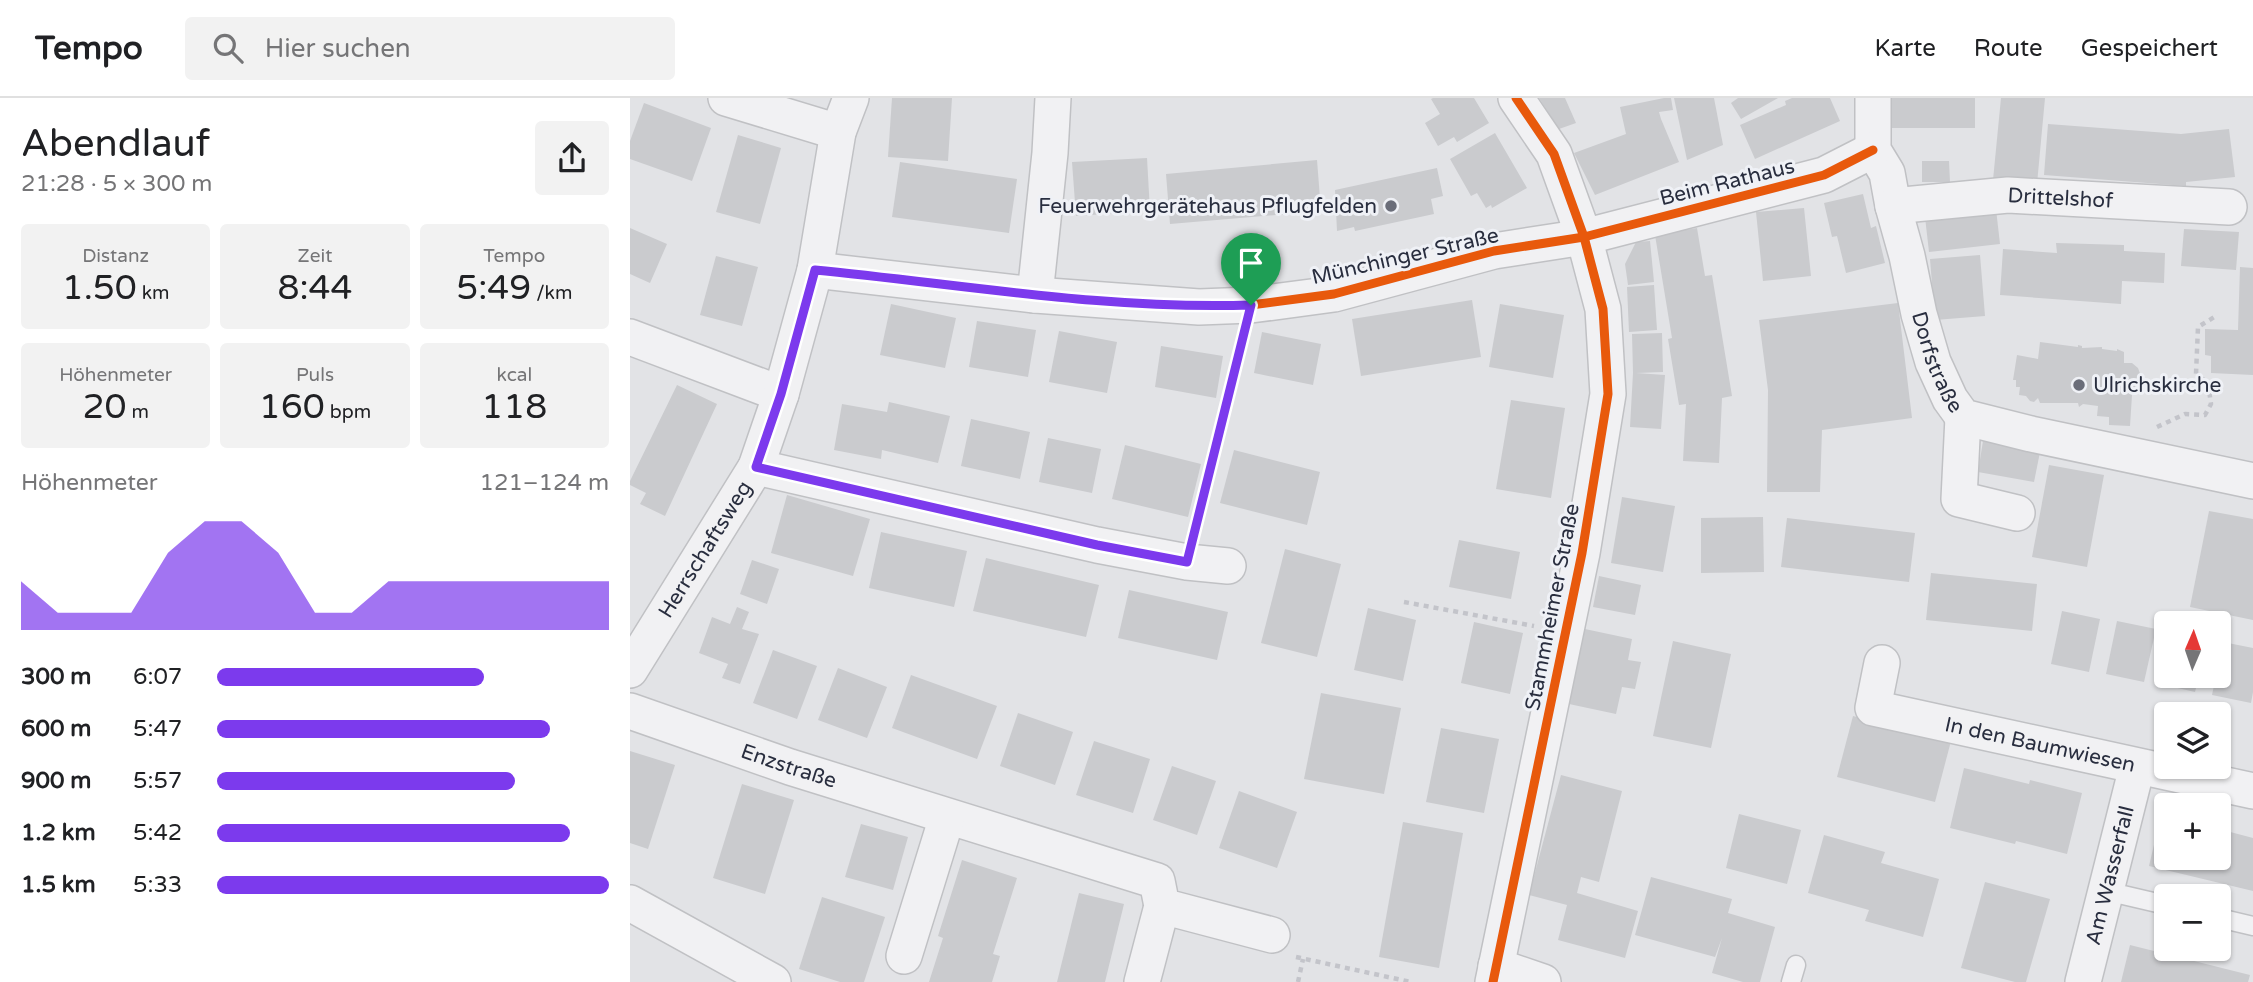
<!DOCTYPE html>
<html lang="de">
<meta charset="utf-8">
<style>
body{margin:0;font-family:"Varela Round",sans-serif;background:#f2f2f2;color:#202124;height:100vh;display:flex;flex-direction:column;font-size:26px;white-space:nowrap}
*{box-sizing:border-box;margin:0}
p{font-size:23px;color:#757577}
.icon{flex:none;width:38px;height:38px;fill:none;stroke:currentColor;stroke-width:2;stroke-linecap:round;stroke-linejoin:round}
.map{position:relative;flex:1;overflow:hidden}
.side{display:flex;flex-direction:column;background:#fff;width:630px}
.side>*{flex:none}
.needle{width:46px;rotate:2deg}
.controls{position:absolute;left:1524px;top:513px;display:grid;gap:14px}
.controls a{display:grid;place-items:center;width:77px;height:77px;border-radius:7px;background:#fff;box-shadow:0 2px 5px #0004;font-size:35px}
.pin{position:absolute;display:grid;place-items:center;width:60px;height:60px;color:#fff;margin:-72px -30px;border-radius:50% 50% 50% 0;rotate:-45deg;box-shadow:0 0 7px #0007}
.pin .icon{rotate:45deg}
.round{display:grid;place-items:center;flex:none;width:74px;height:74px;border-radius:7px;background:#f2f2f2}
.head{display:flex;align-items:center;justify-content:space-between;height:119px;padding:0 21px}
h1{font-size:38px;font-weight:600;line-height:52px}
.metrics{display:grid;grid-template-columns:repeat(3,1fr);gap:10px;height:119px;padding:7px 21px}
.metrics div{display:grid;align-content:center;border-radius:7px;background:#f2f2f2;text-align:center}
.metrics b{font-size:35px;font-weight:600}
.metrics small{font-size:19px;font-weight:400}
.metrics p{font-size:19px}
.chart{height:196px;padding:14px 21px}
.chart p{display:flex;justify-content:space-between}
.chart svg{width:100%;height:126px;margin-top:7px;fill:#7c3aed;opacity:.7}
ul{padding:0 21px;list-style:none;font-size:23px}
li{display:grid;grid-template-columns:112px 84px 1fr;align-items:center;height:52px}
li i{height:18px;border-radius:9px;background:#7c3aed}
header{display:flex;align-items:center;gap:42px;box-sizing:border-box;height:98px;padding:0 35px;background:#fff;border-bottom:2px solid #e0e0e0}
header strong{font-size:33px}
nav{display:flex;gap:38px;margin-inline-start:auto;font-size:24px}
.search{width:490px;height:63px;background:#f2f2f2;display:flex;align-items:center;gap:18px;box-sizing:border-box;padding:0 24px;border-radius:7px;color:#757577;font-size:26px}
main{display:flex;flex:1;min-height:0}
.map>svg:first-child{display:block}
.building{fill:#cacbce}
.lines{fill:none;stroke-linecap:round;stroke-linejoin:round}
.lane-casing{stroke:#c0c1c4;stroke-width:21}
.street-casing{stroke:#c0c1c4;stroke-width:38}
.path{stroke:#c3c4ca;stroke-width:4.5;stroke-dasharray:5 5;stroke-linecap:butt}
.lane{stroke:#f1f1f3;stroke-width:18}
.street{stroke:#f1f1f3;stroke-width:35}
.cycleway-casing{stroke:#eff1f6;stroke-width:13}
.cycleway{stroke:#e8590c;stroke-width:9}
.route-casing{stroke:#fff;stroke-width:14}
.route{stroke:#7c3aed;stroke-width:9}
.poi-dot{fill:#6a6d79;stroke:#eff1f6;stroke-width:2.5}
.labels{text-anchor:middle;stroke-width:6;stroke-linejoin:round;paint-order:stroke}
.street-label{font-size:21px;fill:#292e3f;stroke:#eff1f6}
.poi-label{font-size:21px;fill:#292e3f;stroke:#eff1f6;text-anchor:end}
</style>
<header>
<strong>Tempo</strong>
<div class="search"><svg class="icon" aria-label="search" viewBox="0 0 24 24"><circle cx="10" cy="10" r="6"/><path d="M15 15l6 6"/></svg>Hier suchen</div>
<nav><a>Karte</a><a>Route</a><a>Gespeichert</a></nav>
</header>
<main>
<section class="side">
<div class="head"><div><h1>Abendlauf</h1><p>21:28 · 5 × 300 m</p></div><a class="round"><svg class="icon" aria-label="share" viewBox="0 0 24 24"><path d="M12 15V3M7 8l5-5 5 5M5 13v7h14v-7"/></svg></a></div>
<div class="metrics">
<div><p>Distanz</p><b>1.50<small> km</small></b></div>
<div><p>Zeit</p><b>8:44</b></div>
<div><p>Tempo</p><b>5:49<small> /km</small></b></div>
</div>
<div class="metrics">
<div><p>Höhenmeter</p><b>20<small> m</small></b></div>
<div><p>Puls</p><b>160<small> bpm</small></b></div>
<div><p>kcal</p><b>118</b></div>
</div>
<div class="chart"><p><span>Höhenmeter</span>121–124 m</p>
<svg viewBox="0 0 160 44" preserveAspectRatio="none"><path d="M0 44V27L10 38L20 38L30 38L40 17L50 6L60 6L70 17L80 38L90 38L100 27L110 27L120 27L130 27L140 27L150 27L160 27V44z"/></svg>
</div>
<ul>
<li><b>300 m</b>6:07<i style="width:68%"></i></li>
<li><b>600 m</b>5:47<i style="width:85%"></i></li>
<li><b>900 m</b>5:57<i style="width:76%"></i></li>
<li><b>1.2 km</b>5:42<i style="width:90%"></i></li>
<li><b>1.5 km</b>5:33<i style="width:100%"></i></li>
</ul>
</section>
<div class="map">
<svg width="1623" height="884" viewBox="0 0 1623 884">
<rect width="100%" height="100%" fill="#e2e3e6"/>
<g class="building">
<polygon points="262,0 322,0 318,63 258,59"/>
<polygon points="803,0 844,0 859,25 827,44 824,39 808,48 795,25 810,16 801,1"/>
<polygon points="909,0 935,0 946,25 929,31"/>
<polygon points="1034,0 1041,0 1043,12 1029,14 1031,21 1049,64 965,97 944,55 996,36 990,9"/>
<polygon points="1044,0 1084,0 1093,47 1057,62"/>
<polygon points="1108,0 1148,0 1111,21 1101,5"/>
<polygon points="1162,0 1200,0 1210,23 1125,61 1110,27 1156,7 1155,3"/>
<rect x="1256" y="0" width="89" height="30"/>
<polygon points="1371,0 1415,0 1407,86 1363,82"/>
<polygon points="14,5 81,30 62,83 0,61 0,43"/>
<polygon points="1418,26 1551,36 1599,31 1605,79 1556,84 1556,88 1414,77"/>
<polygon points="865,35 897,90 862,110 861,107 856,110 847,95 841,98 820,61"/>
<polygon points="108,37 151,50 130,126 86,114"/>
<polygon points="517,60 520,113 446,118 442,64"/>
<polygon points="687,62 691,113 540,126 536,76"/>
<polygon points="1292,63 1319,63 1320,84 1292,84"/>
<polygon points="270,64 387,81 379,135 262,119"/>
<polygon points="807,70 813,98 801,101 804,116 725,133 724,129 707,133 705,92"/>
<polygon points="1233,96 1241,130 1246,128 1255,165 1216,175 1207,138 1202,139 1194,105"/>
<polygon points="1174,110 1181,178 1133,183 1126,114"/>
<polygon points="1366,111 1370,146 1299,154 1295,119"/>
<polygon points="0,130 37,146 20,185 0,176"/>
<polygon points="1067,130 1075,178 1082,177 1102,298 1092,300 1089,365 1053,363 1056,306 1049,307 1038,241 1042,240 1025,137"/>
<polygon points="1554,131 1609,134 1606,172 1551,168"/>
<polygon points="1020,143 1024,184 998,187 995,166 1006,144"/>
<polygon points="1426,145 1494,147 1494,153 1535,155 1534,185 1492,183 1491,206 1370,197 1373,151 1427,155"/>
<polygon points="1350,157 1355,218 1305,222 1300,161"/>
<polygon points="86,158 128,169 112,228 70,217"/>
<polygon points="1610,169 1623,170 1623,277 1581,275 1581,258 1575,257 1575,231 1608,232"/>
<polygon points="1024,187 1027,232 999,234 997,189"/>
<polygon points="842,202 851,259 731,278 722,221"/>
<polygon points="1268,205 1282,320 1192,332 1190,394 1137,394 1138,292 1129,222"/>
<polygon points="261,206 326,220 315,270 250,257"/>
<polygon points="870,206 934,217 923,280 859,269"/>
<polygon points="347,223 406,232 398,279 339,269"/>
<polygon points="429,233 487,244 477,295 419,284"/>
<polygon points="632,234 691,246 683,287 624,275"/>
<polygon points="1032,235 1033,274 1006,275 1035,277 1031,331 1000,329 1003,275 1002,236"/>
<polygon points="1410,244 1448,249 1448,247 1452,248 1452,250 1472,249 1472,251 1487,253 1487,251 1494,254 1494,265 1502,265 1508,270 1512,281 1510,290 1502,297 1500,328 1479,327 1479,319 1467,318 1468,308 1453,306 1449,309 1448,305 1410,305 1408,300 1404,304 1400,303 1396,298 1389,297 1390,289 1386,289 1386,282 1383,282 1387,257 1408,261"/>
<polygon points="531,248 593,258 586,300 525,289"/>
<polygon points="47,287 87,306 35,418 10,406 16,395 0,387 0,383"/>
<polygon points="881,302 935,310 921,400 866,391"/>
<polygon points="259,304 320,318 308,365 252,352 251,361 204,352 212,306 257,314"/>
<polygon points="341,321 400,334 390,381 331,368"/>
<polygon points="418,340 471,351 462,395 409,384"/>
<polygon points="1353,343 1410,354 1404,384 1348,374"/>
<polygon points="495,347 571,366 558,419 482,401"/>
<polygon points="604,352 690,374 677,427 590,405"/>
<polygon points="1419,367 1474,377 1457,469 1402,459"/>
<polygon points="157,397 240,421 223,478 141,455"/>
<polygon points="992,399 1045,408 1033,474 981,465"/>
<polygon points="1579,413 1623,421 1623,522 1560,509"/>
<polygon points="1133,419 1134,474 1071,475 1071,420"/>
<polygon points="1157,420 1285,435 1279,484 1151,469"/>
<polygon points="251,434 337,453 324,509 239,490"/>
<polygon points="829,442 890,454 881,501 819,489"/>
<polygon points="655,451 711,466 687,559 631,545"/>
<polygon points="356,460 469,487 456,539 343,513"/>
<polygon points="122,462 149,471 137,506 110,496"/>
<polygon points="1301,475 1407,486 1402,533 1296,522"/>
<polygon points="969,478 1011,487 1005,517 963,509"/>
<polygon points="499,492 598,514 587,562 488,540"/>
<polygon points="107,509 119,514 112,531 129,536 110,586 92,580 98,566 69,555 82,519 100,526"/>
<polygon points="738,510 786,522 773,583 724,572"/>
<polygon points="1432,513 1470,521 1459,574 1421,566"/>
<polygon points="1487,523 1526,531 1514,584 1476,576"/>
<polygon points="844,524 893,535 880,596 831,585"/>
<polygon points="955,531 1002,541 998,562 1011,564 1005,591 992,589 986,616 939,606"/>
<polygon points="1043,543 1101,556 1081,650 1023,638"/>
<polygon points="1535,543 1536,578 1569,578 1565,594 1526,585"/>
<polygon points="1593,544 1623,550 1623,594 1621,605 1582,597 1586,578 1589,578"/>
<polygon points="143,552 187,568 167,621 123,605"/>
<polygon points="208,570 257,589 237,640 188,622"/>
<polygon points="281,577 367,608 347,661 262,630"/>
<polygon points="691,595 771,610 754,696 674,681"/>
<polygon points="388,615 443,634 425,687 370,668"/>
<polygon points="1223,618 1321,643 1305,704 1207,679"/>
<polygon points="811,630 869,641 854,715 796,704"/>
<polygon points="464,643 520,661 503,715 446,697"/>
<polygon points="0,653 45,667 18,751 0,745"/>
<polygon points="542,668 586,683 567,737 523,722"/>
<polygon points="1334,670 1399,686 1400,682 1452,695 1437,756 1386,743 1385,746 1320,730"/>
<polygon points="931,677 992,693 969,784 951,779 947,795 1008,813 995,860 928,842 937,807 899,797"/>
<polygon points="112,686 164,702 135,796 83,780"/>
<polygon points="609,693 667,714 647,770 589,750"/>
<polygon points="1109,716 1171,732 1157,786 1096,770"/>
<polygon points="1531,717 1536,719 1536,760 1589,760 1589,731 1623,740 1623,793 1519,768"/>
<polygon points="773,724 833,735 809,870 749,859"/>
<polygon points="231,726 278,739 263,792 215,779"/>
<polygon points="1194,737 1255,754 1251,765 1309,781 1293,839 1235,823 1239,812 1178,795"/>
<polygon points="332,762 387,780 363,856 370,858 362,884 299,884 313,840 308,838"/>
<polygon points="1021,779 1102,801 1098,815 1145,829 1130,884 1113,884 1082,875 1092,840 1085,859 1005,837"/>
<polygon points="1355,784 1420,801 1396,884 1385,884 1331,870"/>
<polygon points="449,795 494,806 475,884 427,884"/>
<polygon points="192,799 255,819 234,884 210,884 169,871"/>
<polygon points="1500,847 1620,877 1618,884 1491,884"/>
</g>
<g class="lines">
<g class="lane-casing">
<g id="lane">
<polyline points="1476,793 1536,807"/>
<polyline points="1589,820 1623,828"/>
<polyline points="1161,884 1166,867"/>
</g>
</g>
<g class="street-casing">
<g id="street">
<polyline points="96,0 208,34"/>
<path id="s1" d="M1243,0v52l14,23 6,33 14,50 12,58 14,48 17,37 13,18 68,17 222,47"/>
<path id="s2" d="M1263,108l115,-11 221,12"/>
<polyline points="185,172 405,197 569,209 621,207 704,196 864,153 954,139 1194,77 1243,52"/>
<polyline points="405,197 420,55 423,0"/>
<polyline points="0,239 151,296"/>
<polyline points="1333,319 1329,401 1387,415"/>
<polyline points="126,369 467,447 557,464 598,468"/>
<path id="s3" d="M1252,565l-9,45 380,83"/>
<path id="s4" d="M0,572l126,-203 25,-73 34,-124 23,-138 13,-34"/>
<path id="s5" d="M0,613l160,56 367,114 5,25 110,29"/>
<polyline points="0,805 143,884"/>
<polyline points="274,858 317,719"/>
<polyline points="866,868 913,884"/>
<polyline points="512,884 532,808"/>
<polyline points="863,884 952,455 978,296 973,211 954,139 924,56 886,0"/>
<path id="s6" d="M1453,884l54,-215"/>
</g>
</g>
<g class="path">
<polyline points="1527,329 1555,316 1575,317 1581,306 1578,285 1566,276 1568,229 1586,218"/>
<polyline points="565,432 614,237"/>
<polyline points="774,504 904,528"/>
<polyline points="666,859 781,884"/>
<polyline points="668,884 673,861"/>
</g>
<use href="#lane" class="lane"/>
<use href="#street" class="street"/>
<g class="cycleway-casing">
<g id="cycleway">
<polyline points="185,172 405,197 569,209 621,207 704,196 864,153 954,139 1194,77 1243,52"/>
<polyline points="863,884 952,455 978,296 973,211 954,139 924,56 886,0"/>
</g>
</g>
<use href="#cycleway" class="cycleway"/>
</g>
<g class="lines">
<g class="route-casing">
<path id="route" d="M185,172c145,14 290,40 436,35l-64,257 -90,-17 -341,-78 25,-73z"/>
</g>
<use href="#route" class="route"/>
</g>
<g class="poi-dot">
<circle cx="761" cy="108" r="7"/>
<circle cx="1449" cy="287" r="7"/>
</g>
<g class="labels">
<g class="street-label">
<text transform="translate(1097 84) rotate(-14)" y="7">Beim Rathaus</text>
<text dy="7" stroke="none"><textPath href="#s2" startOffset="168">Drittelshof</textPath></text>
<text transform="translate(775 158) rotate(-13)" y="7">Münchinger Straße</text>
<text dy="7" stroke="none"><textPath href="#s1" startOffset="275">Dorfstraße</textPath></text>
<text dy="7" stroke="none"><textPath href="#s4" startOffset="142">Herrschaftsweg</textPath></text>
<text transform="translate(922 509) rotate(-79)" y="7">Stammheimer Straße</text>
<text dy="7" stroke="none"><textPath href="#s3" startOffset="217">In den Baumwiesen</textPath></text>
<text dy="7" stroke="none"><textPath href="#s5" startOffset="168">Enzstraße</textPath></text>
<text dy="7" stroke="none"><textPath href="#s6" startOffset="110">Am Wasserfall</textPath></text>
</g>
<g class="poi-label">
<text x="747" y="115">Feuerwehrgerätehaus Pflugfelden</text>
<text x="1463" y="294" text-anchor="start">Ulrichskirche</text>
</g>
</g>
</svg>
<div class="controls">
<a><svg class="needle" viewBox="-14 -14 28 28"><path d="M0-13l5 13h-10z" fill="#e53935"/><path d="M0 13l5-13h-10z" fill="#757577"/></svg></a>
<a><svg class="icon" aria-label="layers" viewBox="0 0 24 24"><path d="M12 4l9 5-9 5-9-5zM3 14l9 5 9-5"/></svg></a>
<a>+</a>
<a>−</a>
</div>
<div class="pin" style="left:621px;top:207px;background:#1e9e55"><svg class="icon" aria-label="arrive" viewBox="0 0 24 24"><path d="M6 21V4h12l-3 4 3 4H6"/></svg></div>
</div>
</main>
